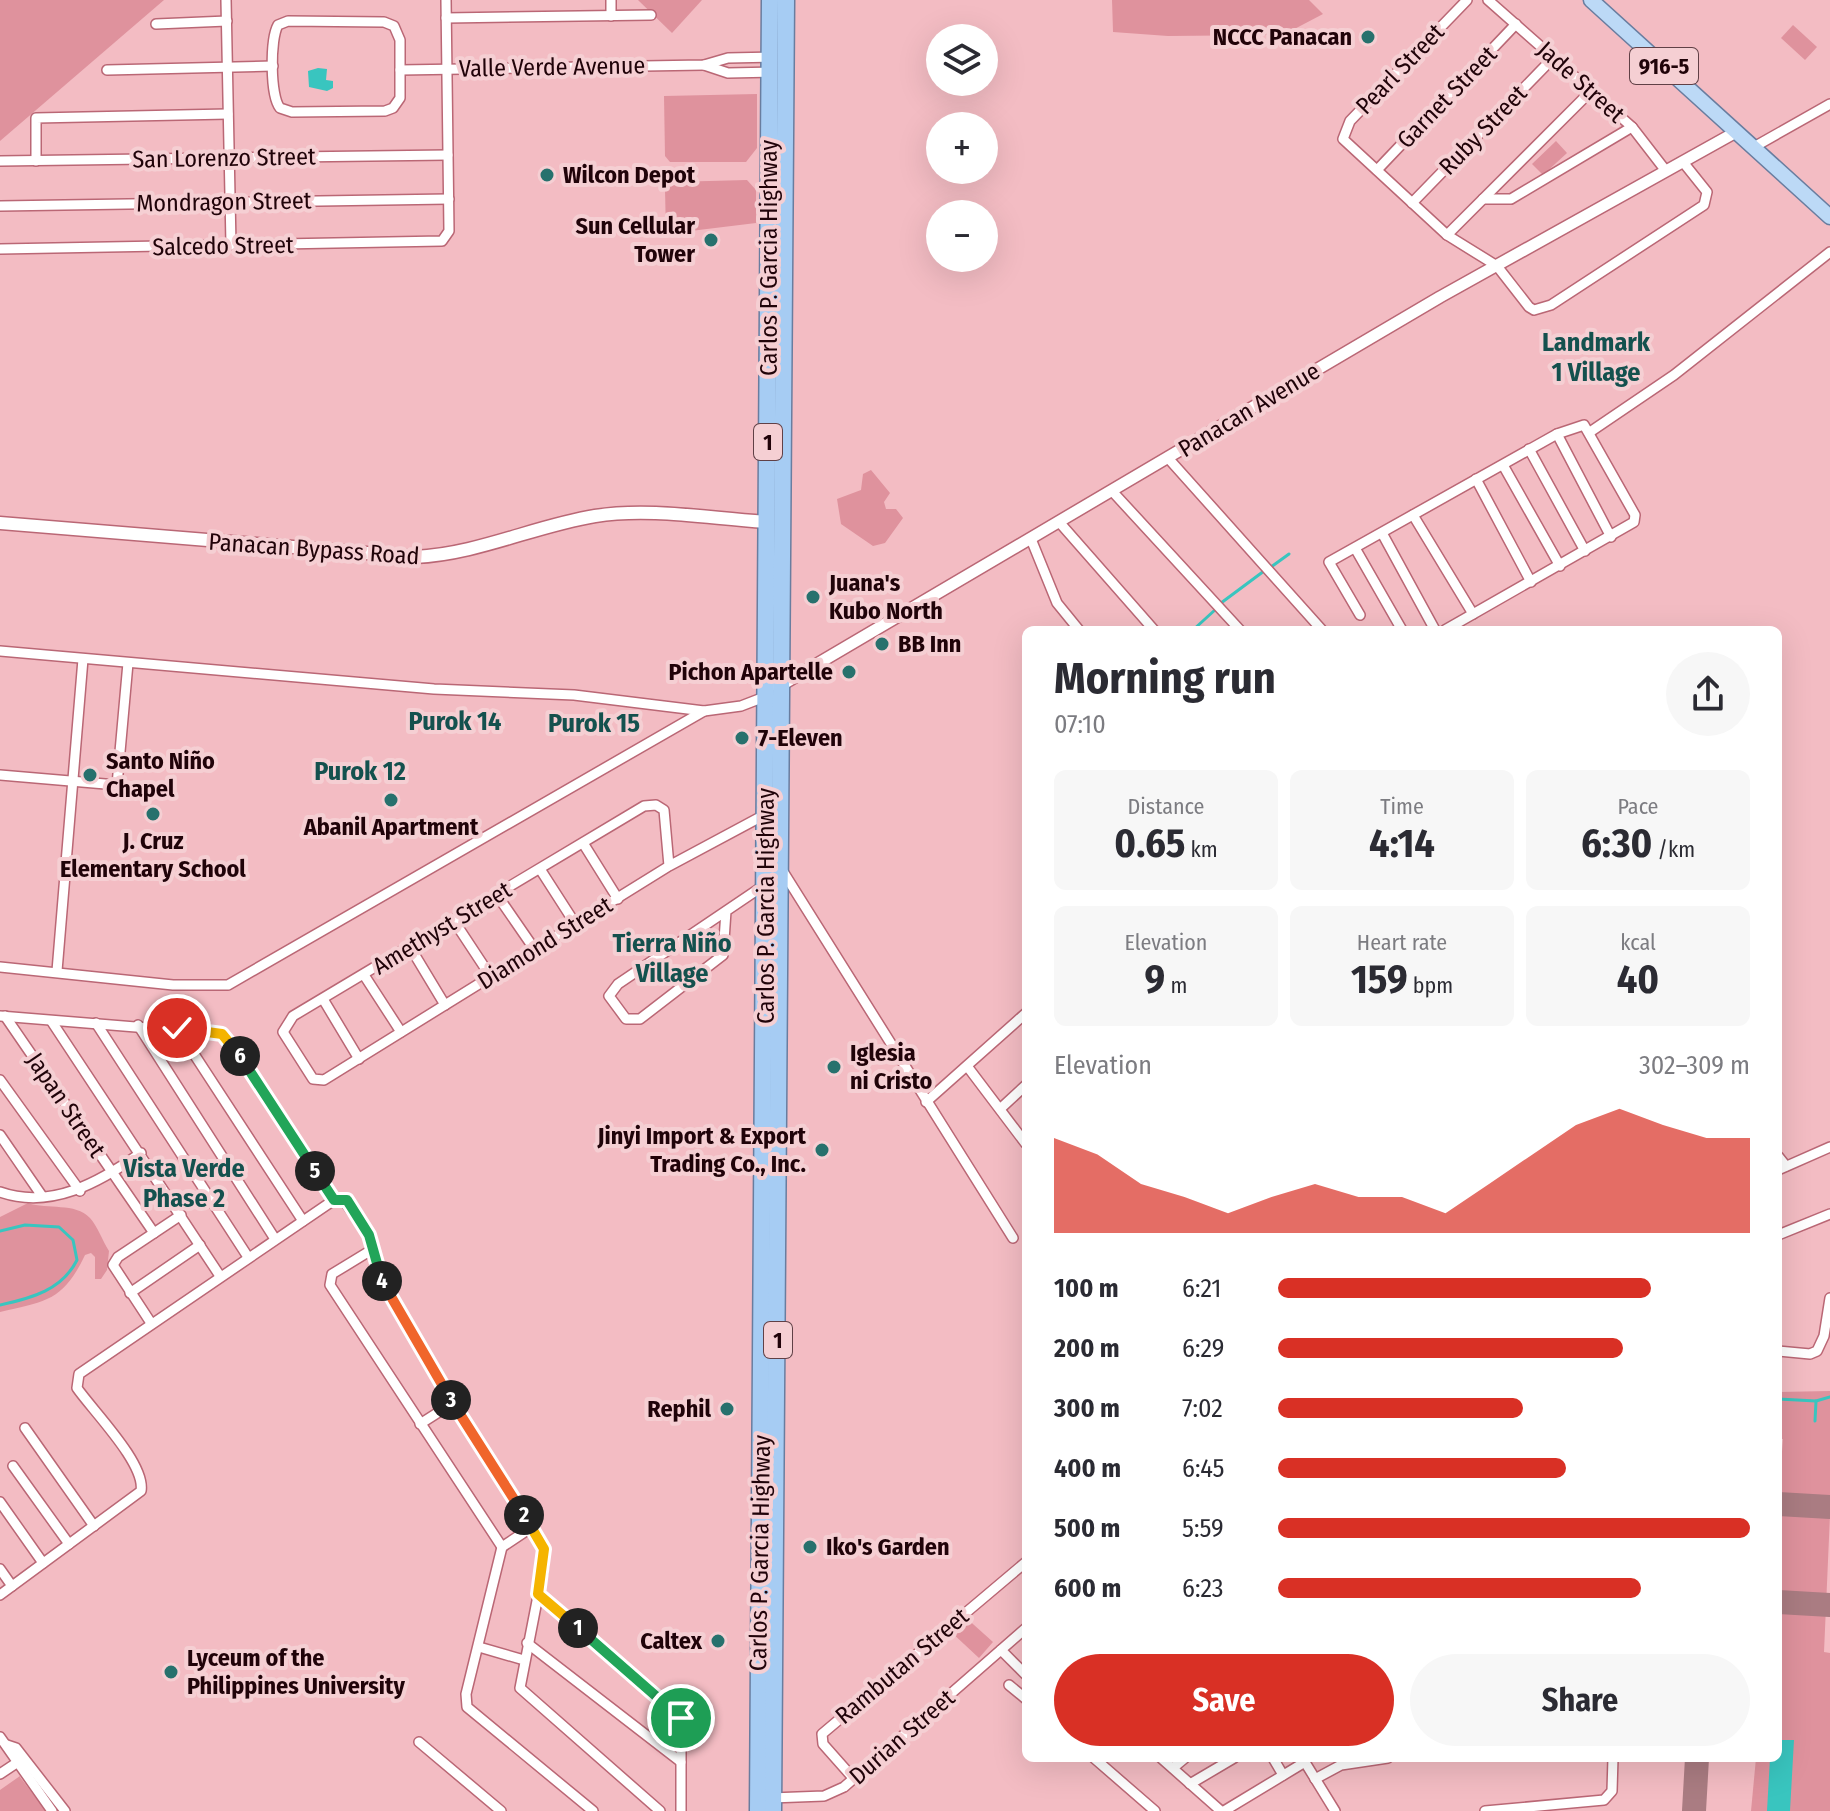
<!DOCTYPE html>
<meta charset="utf-8">
<style>
body{margin:0;font-family:"Fira Sans Condensed",sans-serif;background:#f7f7f7;color:#2b2b33;height:100vh;display:flex;flex-direction:column;font-size:30px;white-space:nowrap}
*{box-sizing:border-box;margin:0}
p{font-size:26px;color:#7c7c81}
.icon{flex:none;width:44px;height:44px;fill:none;stroke:currentColor;stroke-width:2;stroke-linecap:round;stroke-linejoin:round}
.map{position:relative;flex:1;overflow:hidden}
.sheet{position:absolute;left:1022px;top:626px;width:760px;height:1136px;display:flex;flex-direction:column;background:#fff;border-radius:12px;box-shadow:0 8px 32px #0002}
.sheet>*{flex:none}
.buttons{position:absolute;left:926px;top:24px;display:grid;gap:16px}
.buttons a{display:grid;place-items:center;width:72px;height:72px;border-radius:50%;background:#fff;box-shadow:0 8px 32px #0002;font-size:40px}
.pin{position:absolute;display:grid;place-items:center;width:68px;height:68px;color:#fff;margin:-34px;border:4px solid #fff;border-radius:50%;box-shadow:0 2px 8px #0007}
.km{position:absolute;width:40px;height:40px;margin:-20px;border-radius:50%;background:#222;color:#fff;font-size:22px;line-height:40px;text-align:center}
.round{display:grid;place-items:center;flex:none;width:84px;height:84px;border-radius:42px;background:#f7f7f7}
.headline{display:flex;align-items:center;justify-content:space-between;height:136px;padding:0 32px}
h1{font-size:44px;font-weight:700;line-height:60px}
.stats{display:grid;grid-template-columns:repeat(3,1fr);gap:12px;height:136px;padding:8px 32px}
.stats div{display:grid;align-content:center;border-radius:12px;background:#f7f7f7;text-align:center}
.stats b{font-size:40px;font-weight:700}
.stats small{font-size:22px;font-weight:400}
.stats p{font-size:22px}
.chart{height:224px;padding:16px 32px}
.chart p{display:flex;justify-content:space-between}
.chart svg{width:100%;height:144px;margin-top:8px;fill:#d93025;opacity:.7}
.action{display:flex;gap:16px;margin-top:auto;padding:16px 32px}
.action a{flex:1;height:92px;border-radius:48px;background:#d93025;color:#fff;font-size:32px;font-weight:700;line-height:92px;text-align:center}
.action a+a{background:#f7f7f7;color:#2b2b33}
ul{padding:0 32px;list-style:none;font-size:26px}
li{display:grid;grid-template-columns:128px 96px 1fr;align-items:center;height:60px}
li i{height:20px;border-radius:10px;background:#d93025}
.map>svg:first-child{display:block}
.green{fill:#df929d}
.water{fill:#39c5bf}
.lines{fill:none;stroke-linecap:round;stroke-linejoin:round}
.stream{stroke:#39c5bf;stroke-width:3}
.taxiway{stroke:#aa7c82;stroke-width:24}
.minor-casing{stroke:#ba6775;stroke-width:12}
.tertiary-casing{stroke:#ba6775;stroke-width:14}
.secondary-casing{stroke:#ba6775;stroke-width:15}
.primary-casing{stroke:#697d9f;stroke-width:17}
.trunk-casing{stroke:#697d9f;stroke-width:19}
.minor{stroke:#fff;stroke-width:9}
.tertiary{stroke:#fff;stroke-width:11}
.secondary{stroke:#fff;stroke-width:12}
.primary{stroke:#bcd9f6;stroke-width:14}
.trunk{stroke:#a6ccf3;stroke-width:16}
.split-1-casing{stroke:#fff;stroke-width:16}
.split-2-casing{stroke:#fff;stroke-width:16}
.split-3-casing{stroke:#fff;stroke-width:16}
.split-4-casing{stroke:#fff;stroke-width:16}
.split-5-casing{stroke:#fff;stroke-width:16}
.split-6-casing{stroke:#fff;stroke-width:16}
.split-7-casing{stroke:#fff;stroke-width:16}
.split-1{stroke:#22a559;stroke-width:10}
.split-2{stroke:#f5b400;stroke-width:10}
.split-3{stroke:#f0652b;stroke-width:10}
.split-4{stroke:#f0652b;stroke-width:10}
.split-5{stroke:#22a559;stroke-width:10}
.split-6{stroke:#22a559;stroke-width:10}
.split-7{stroke:#f5b400;stroke-width:10}
.poi-dot{fill:#27716d;stroke:#f5cfd3;stroke-width:3}
.labels{text-anchor:middle;stroke-width:8;stroke-linejoin:round;paint-order:stroke}
.shield{fill:#f5cfd3;stroke:#604046;stroke-width:2}
.shield-label{font-size:22px;font-weight:bold;fill:#200309}
.poi-label{font-size:24px;font-weight:bold;fill:#200309;stroke:#f5cfd3;text-anchor:start}
.street-label{font-size:24px;fill:#200309;stroke:#f5cfd3}
.neighbourhood-label{font-size:26px;font-weight:bold;fill:#14514e;stroke:#f5cfd3}
</style>
<div class="map">
<svg width="1830" height="1811" viewBox="0 0 1830 1811">
<rect width="100%" height="100%" fill="#f3bcc3"/>
<g class="green">
<polygon points="0,0 164,0 0,141"/>
<polygon points="638,0 702,0 672,33"/>
<polygon points="1112,0 1309,0 1323,14 1283,35 1168,36 1113,32"/>
<polygon points="1793,25 1817,47 1805,60 1781,38"/>
<polygon points="757,94 757,148 746,162 670,162 665,156 664,96"/>
<polygon points="1556,141 1567,153 1543,175 1532,164"/>
<polygon points="747,180 756,190 756,223 666,234 665,189 671,182"/>
<polygon points="871,470 890,493 884,502 886,509 896,509 903,518 885,543 873,546 841,524 837,499 861,490 863,474"/>
<path d="M28,1203c20,7 47,-1 62,15 8,9 12,22 19,33l-2,19 -6,9h-6v-22l-4,-4 -6,2c-22,46 -38,46 -85,57v-95z"/>
<polygon points="1830,1391 1830,1515 1824,1652 1830,1653 1830,1811 1751,1811 1756,1758 1778,1758 1778,1502 1783,1439 1778,1439 1778,1392"/>
<polygon points="964,1616 993,1642 979,1658 950,1631"/>
<polygon points="20,1776 20,1777 46,1811 0,1811 0,1790"/>
</g>
<g class="water">
<polygon points="318,68 327,69 326,80 333,81 333,88 327,91 309,87 308,71"/>
<polygon points="1778,1740 1794,1740 1790,1811 1767,1811 1770,1758 1778,1758"/>
</g>
<g class="lines">
<g class="stream">
<polyline points="1271,567 1289,554"/>
<polyline points="1221,603 1264,571"/>
<polyline points="1193,630 1216,609"/>
<path d="M0,1231l25,-6 34,2 14,13 4,20c-15,30 -45,38 -77,45"/>
<polyline points="1778,1399 1816,1401 1830,1397"/>
<polyline points="1815,1421 1816,1401"/>
</g>
<g class="taxiway">
<polyline points="1778,1504 1830,1507"/>
<polyline points="1778,1602 1830,1605"/>
<polyline points="1694,1811 1697,1758"/>
</g>
<g class="minor-casing">
<g id="minor">
<polyline points="226,0 231,245"/>
<polyline points="1467,0 1350,121 1343,139 1447,235 1497,266 1529,307 1534,310 1551,305 1704,205 1707,192 1683,162"/>
<polyline points="1488,0 1632,127 1666,171"/>
<polyline points="611,16 611,0"/>
<polyline points="446,18 651,15"/>
<path d="M288,21l96,1 10,4 6,14v58l-7,10 -8,3 -93,1 -12,-4c-10,-12 -10,-69 -2,-83z"/>
<polyline points="156,24 227,21"/>
<polyline points="704,65 728,73 772,72"/>
<polyline points="107,70 273,66"/>
<polyline points="400,70 704,65 728,58 772,57"/>
<polyline points="1754,147 1830,104"/>
<polyline points="0,161 448,155"/>
<polyline points="36,161 36,118 228,114"/>
<polyline points="1377,170 1516,24"/>
<polyline points="1483,199 1511,199 1632,127"/>
<polyline points="1412,203 1554,57"/>
<polyline points="0,206 449,199"/>
<polyline points="1447,235 1591,91"/>
<polyline points="0,249 442,241 449,231 446,0"/>
<polyline points="1590,432 1674,375 1830,252"/>
<polyline points="1557,434 1611,537"/>
<polyline points="1529,449 1585,551"/>
<polyline points="1168,458 1322,630"/>
<polyline points="1503,465 1560,566"/>
<polyline points="1476,479 1531,582"/>
<polyline points="1112,491 1240,630"/>
<polyline points="1413,515 1473,614"/>
<polyline points="1060,523 1154,630"/>
<polyline points="1382,533 1435,630"/>
<polyline points="1031,539 1057,603 1079,630"/>
<polyline points="1355,548 1402,630"/>
<polyline points="1360,615 1329,562 1557,434 1584,425 1635,515 1634,522 1445,630"/>
<polyline points="0,651 434,689 574,695 704,711 741,706 767,696"/>
<polyline points="0,775 117,785 128,663"/>
<polyline points="583,843 618,899"/>
<polyline points="669,866 664,810 656,805 644,806 293,1016 283,1032 313,1079 324,1080 669,866 766,814"/>
<polyline points="540,869 576,925"/>
<polyline points="782,870 1013,1238"/>
<polyline points="497,895 535,950"/>
<polyline points="726,911 723,955 640,1019 626,1019 609,996 618,984 766,884"/>
<polyline points="454,921 491,977"/>
<polyline points="410,947 445,1005"/>
<polyline points="0,967 173,985 228,985 704,711"/>
<polyline points="57,971 83,659"/>
<polyline points="364,975 401,1032"/>
<polyline points="323,999 359,1059"/>
<polyline points="0,1016 222,1034 230,1041 334,1200"/>
<polyline points="5,1016 154,1233"/>
<polyline points="52,1022 220,1276"/>
<polyline points="96,1023 248,1257"/>
<polyline points="138,1025 275,1239"/>
<polyline points="177,1028 303,1221"/>
<polyline points="967,1066 1026,1144"/>
<polyline points="0,1080 80,1191"/>
<polyline points="926,1102 1026,1013"/>
<polyline points="1000,1109 1026,1085"/>
<polyline points="0,1135 42,1196"/>
<polyline points="1778,1156 1786,1166"/>
<polyline points="1778,1170 1830,1147"/>
<path d="M0,1192c51,18 100,-10 141,-39"/>
<polyline points="1778,1235 1830,1214"/>
<polyline points="373,1249 332,1274 330,1285 502,1547"/>
<polyline points="130,1293 200,1245"/>
<polyline points="151,1323 113,1265 118,1257 181,1215"/>
<polyline points="1778,1351 1810,1354 1817,1351 1824,1336 1830,1298"/>
<polyline points="420,1424 453,1403"/>
<polyline points="25,1428 94,1526"/>
<polyline points="13,1466 69,1544"/>
<polyline points="0,1502 43,1563"/>
<polyline points="502,1547 466,1694 467,1707 593,1811"/>
<polyline points="502,1547 532,1527"/>
<polyline points="0,1569 12,1586"/>
<polyline points="538,1594 681,1718 681,1811"/>
<path d="M0,1595l141,-104c5,-27 -48,-80 -64,-103l2,-14 255,-174 9,-1 26,36 19,60 156,254 -1,21 -23,118 140,123"/>
<polyline points="527,1643 681,1762"/>
<polyline points="479,1647 524,1660"/>
<polyline points="1001,1650 1026,1675"/>
<polyline points="1009,1685 1026,1699"/>
<polyline points="0,1737 52,1811"/>
<polyline points="419,1742 501,1811"/>
<polyline points="7,1745 16,1748 65,1811"/>
<polyline points="1094,1758 1155,1811"/>
<polyline points="1161,1758 1221,1811"/>
<polyline points="1273,1758 1283,1775"/>
<polyline points="1303,1759 1335,1811"/>
<polyline points="1173,1768 1185,1758"/>
<polyline points="0,1774 21,1760"/>
<polyline points="854,1779 823,1744 822,1734 1026,1562"/>
<polyline points="1315,1779 1341,1765 1388,1758"/>
<polyline points="1190,1784 1234,1758"/>
<polyline points="771,1798 824,1796 844,1787 1026,1628"/>
<polyline points="1224,1811 1305,1762"/>
<polyline points="1485,1811 1604,1800 1612,1791 1613,1758"/>
</g>
</g>
<g class="tertiary-casing">
<polyline id="tertiary" points="778,687 1440,297 1736,132"/>
</g>
<g class="secondary-casing">
<path id="secondary" d="M0,523l415,34c63,-3 119,-31 180,-41 56,-9 117,3 173,6"/>
</g>
<g class="primary-casing">
<polyline id="primary" points="1591,0 1830,217"/>
</g>
<g class="trunk-casing">
<g id="trunk">
<polyline points="758,1811 770,0"/>
<polyline points="773,1811 786,0"/>
</g>
</g>
<use href="#minor" class="minor"/>
<use href="#tertiary" class="tertiary"/>
<use href="#secondary" class="secondary"/>
<use href="#primary" class="primary"/>
<use href="#trunk" class="trunk"/>
</g>
<g class="lines">
<g class="split-1-casing">
<polyline id="split-1" points="578,1628 681,1718"/>
</g>
<g class="split-2-casing">
<polyline id="split-2" points="524,1515 544,1549 538,1594 578,1628"/>
</g>
<g class="split-3-casing">
<polyline id="split-3" points="451,1400 524,1515"/>
</g>
<g class="split-4-casing">
<polyline id="split-4" points="382,1281 451,1400"/>
</g>
<g class="split-5-casing">
<polyline id="split-5" points="315,1171 334,1200 347,1200 369,1235 382,1281"/>
</g>
<g class="split-6-casing">
<polyline id="split-6" points="240,1056 315,1171"/>
</g>
<g class="split-7-casing">
<polyline id="split-7" points="177,1028 222,1034 240,1056"/>
</g>
<use href="#split-1" class="split-1"/>
<use href="#split-2" class="split-2"/>
<use href="#split-3" class="split-3"/>
<use href="#split-4" class="split-4"/>
<use href="#split-5" class="split-5"/>
<use href="#split-6" class="split-6"/>
<use href="#split-7" class="split-7"/>
</g>
<g class="poi-dot">
<circle cx="1368" cy="37" r="8"/>
<circle cx="547" cy="175" r="8"/>
<circle cx="711" cy="240" r="8"/>
<circle cx="813" cy="597" r="8"/>
<circle cx="882" cy="644" r="8"/>
<circle cx="849" cy="672" r="8"/>
<circle cx="742" cy="738" r="8"/>
<circle cx="90" cy="775" r="8"/>
<circle cx="391" cy="800" r="8"/>
<circle cx="153" cy="814" r="8"/>
<circle cx="834" cy="1067" r="8"/>
<circle cx="822" cy="1150" r="8"/>
<circle cx="727" cy="1409" r="8"/>
<circle cx="810" cy="1547" r="8"/>
<circle cx="718" cy="1641" r="8"/>
<circle cx="171" cy="1672" r="8"/>
</g>
<g class="labels">
<g class="shield">
<rect x="1630" y="48" width="68" height="36" rx="6"/>
<rect x="754" y="424" width="28" height="36" rx="6"/>
<rect x="764" y="1322" width="28" height="36" rx="6"/>
</g>
<g class="shield-label">
<text x="1664" y="74">916-5</text>
<text x="768" y="450">1</text>
<text x="778" y="1348">1</text>
</g>
<g class="poi-label">
<text x="1352" y="45" text-anchor="end">NCCC Panacan</text>
<text x="563" y="183">Wilcon Depot</text>
<text x="695" y="234" text-anchor="end">Sun Cellular<tspan x="695" dy="28">Tower</tspan></text>
<text x="829" y="591">Juana's<tspan x="829" dy="28">Kubo North</tspan></text>
<text x="898" y="652">BB Inn</text>
<text x="833" y="680" text-anchor="end">Pichon Apartelle</text>
<text x="758" y="746">7-Eleven</text>
<text x="106" y="769">Santo Niño<tspan x="106" dy="28">Chapel</tspan></text>
<text x="391" y="835" text-anchor="middle">Abanil Apartment</text>
<text x="153" y="849" text-anchor="middle">J. Cruz<tspan x="153" dy="28">Elementary School</tspan></text>
<text x="850" y="1061">Iglesia<tspan x="850" dy="28">ni Cristo</tspan></text>
<text x="806" y="1144" text-anchor="end">Jinyi Import &amp; Export<tspan x="806" dy="28">Trading Co., Inc.</tspan></text>
<text x="711" y="1417" text-anchor="end">Rephil</text>
<text x="826" y="1555">Iko's Garden</text>
<text x="702" y="1649" text-anchor="end">Caltex</text>
<text x="187" y="1666">Lyceum of the<tspan x="187" dy="28">Philippines University</tspan></text>
</g>
<g class="street-label">
<text transform="translate(552 67) rotate(-1)" y="8">Valle Verde Avenue</text>
<text transform="translate(1400 69) rotate(-46)" y="8">Pearl Street</text>
<text transform="translate(1581 82) rotate(42)" y="8">Jade Street</text>
<text transform="translate(1447 97) rotate(-46)" y="8">Garnet Street</text>
<text transform="translate(1483 130) rotate(-46)" y="8">Ruby Street</text>
<text transform="translate(224 158) rotate(-1)" y="8">San Lorenzo Street</text>
<text transform="translate(224 202) rotate(-1)" y="8">Mondragon Street</text>
<text transform="translate(223 246) rotate(-1)" y="8">Salcedo Street</text>
<text transform="translate(769 258) rotate(-90)" y="8">Carlos P. Garcia Highway</text>
<text transform="translate(1249 410) rotate(-31)" y="8">Panacan Avenue</text>
<text transform="translate(314 549) rotate(4)" y="8">Panacan Bypass Road</text>
<text transform="translate(766 906) rotate(-90)" y="8">Carlos P. Garcia Highway</text>
<text transform="translate(442 928) rotate(-31)" y="8">Amethyst Street</text>
<text transform="translate(545 943) rotate(-32)" y="8">Diamond Street</text>
<text transform="translate(66 1105) rotate(56)" y="8">Japan Street</text>
<text transform="translate(760 1553) rotate(-89)" y="8">Carlos P. Garcia Highway</text>
<text transform="translate(902 1666) rotate(-40)" y="8">Rambutan Street</text>
<text transform="translate(902 1737) rotate(-41)" y="8">Durian Street</text>
</g>
<g class="neighbourhood-label">
<text x="1596" y="351">Landmark<tspan x="1596" dy="30">1 Village</tspan></text>
<text x="455" y="730">Purok 14</text>
<text x="594" y="732">Purok 15</text>
<text x="360" y="780">Purok 12</text>
<text x="672" y="952">Tierra Niño<tspan x="672" dy="30">Village</tspan></text>
<text x="184" y="1177">Vista Verde<tspan x="184" dy="30">Phase 2</tspan></text>
</g>
</g>
</svg>
<div class="buttons">
<a><svg class="icon" aria-label="layers" viewBox="0 0 24 24"><path d="M12 4l9 5-9 5-9-5zM3 14l9 5 9-5"/></svg></a>
<a>+</a>
<a>−</a>
</div>
<div class="pin" style="left:681px;top:1718px;background:#1e9e55"><svg class="icon" aria-label="arrive" viewBox="0 0 24 24"><path d="M6 21V4h12l-3 4 3 4H6"/></svg></div>
<div class="pin" style="left:177px;top:1028px;background:#d93025"><svg class="icon" aria-label="check" viewBox="0 0 24 24"><path d="M5 12l5 5 9-10"/></svg></div>
<b class="km" style="left:578px;top:1628px">1</b>
<b class="km" style="left:524px;top:1515px">2</b>
<b class="km" style="left:451px;top:1400px">3</b>
<b class="km" style="left:382px;top:1281px">4</b>
<b class="km" style="left:315px;top:1171px">5</b>
<b class="km" style="left:240px;top:1056px">6</b>
<section class="sheet">
<div class="headline"><div><h1>Morning run</h1><p>07:10</p></div><a class="round"><svg class="icon" aria-label="share" viewBox="0 0 24 24"><path d="M12 15V3M7 8l5-5 5 5M5 13v7h14v-7"/></svg></a></div>
<div class="stats">
<div><p>Distance</p><b>0.65<small> km</small></b></div>
<div><p>Time</p><b>4:14</b></div>
<div><p>Pace</p><b>6:30<small> /km</small></b></div>
</div>
<div class="stats">
<div><p>Elevation</p><b>9<small> m</small></b></div>
<div><p>Heart rate</p><b>159<small> bpm</small></b></div>
<div><p>kcal</p><b>40</b></div>
</div>
<div class="chart"><p><span>Elevation</span>302–309 m</p>
<svg viewBox="0 0 160 44" preserveAspectRatio="none"><path d="M0 44V15L10 20L20 29L30 33L40 38L50 33L60 29L70 33L80 33L90 38L100 29L110 20L120 11L130 6L140 11L150 15L160 15V44z"/></svg>
</div>
<ul>
<li><b>100 m</b>6:21<i style="width:79%"></i></li>
<li><b>200 m</b>6:29<i style="width:73%"></i></li>
<li><b>300 m</b>7:02<i style="width:52%"></i></li>
<li><b>400 m</b>6:45<i style="width:61%"></i></li>
<li><b>500 m</b>5:59<i style="width:100%"></i></li>
<li><b>600 m</b>6:23<i style="width:77%"></i></li>
</ul>
<div class="action"><a>Save</a><a>Share</a></div>
</section>
</div>
